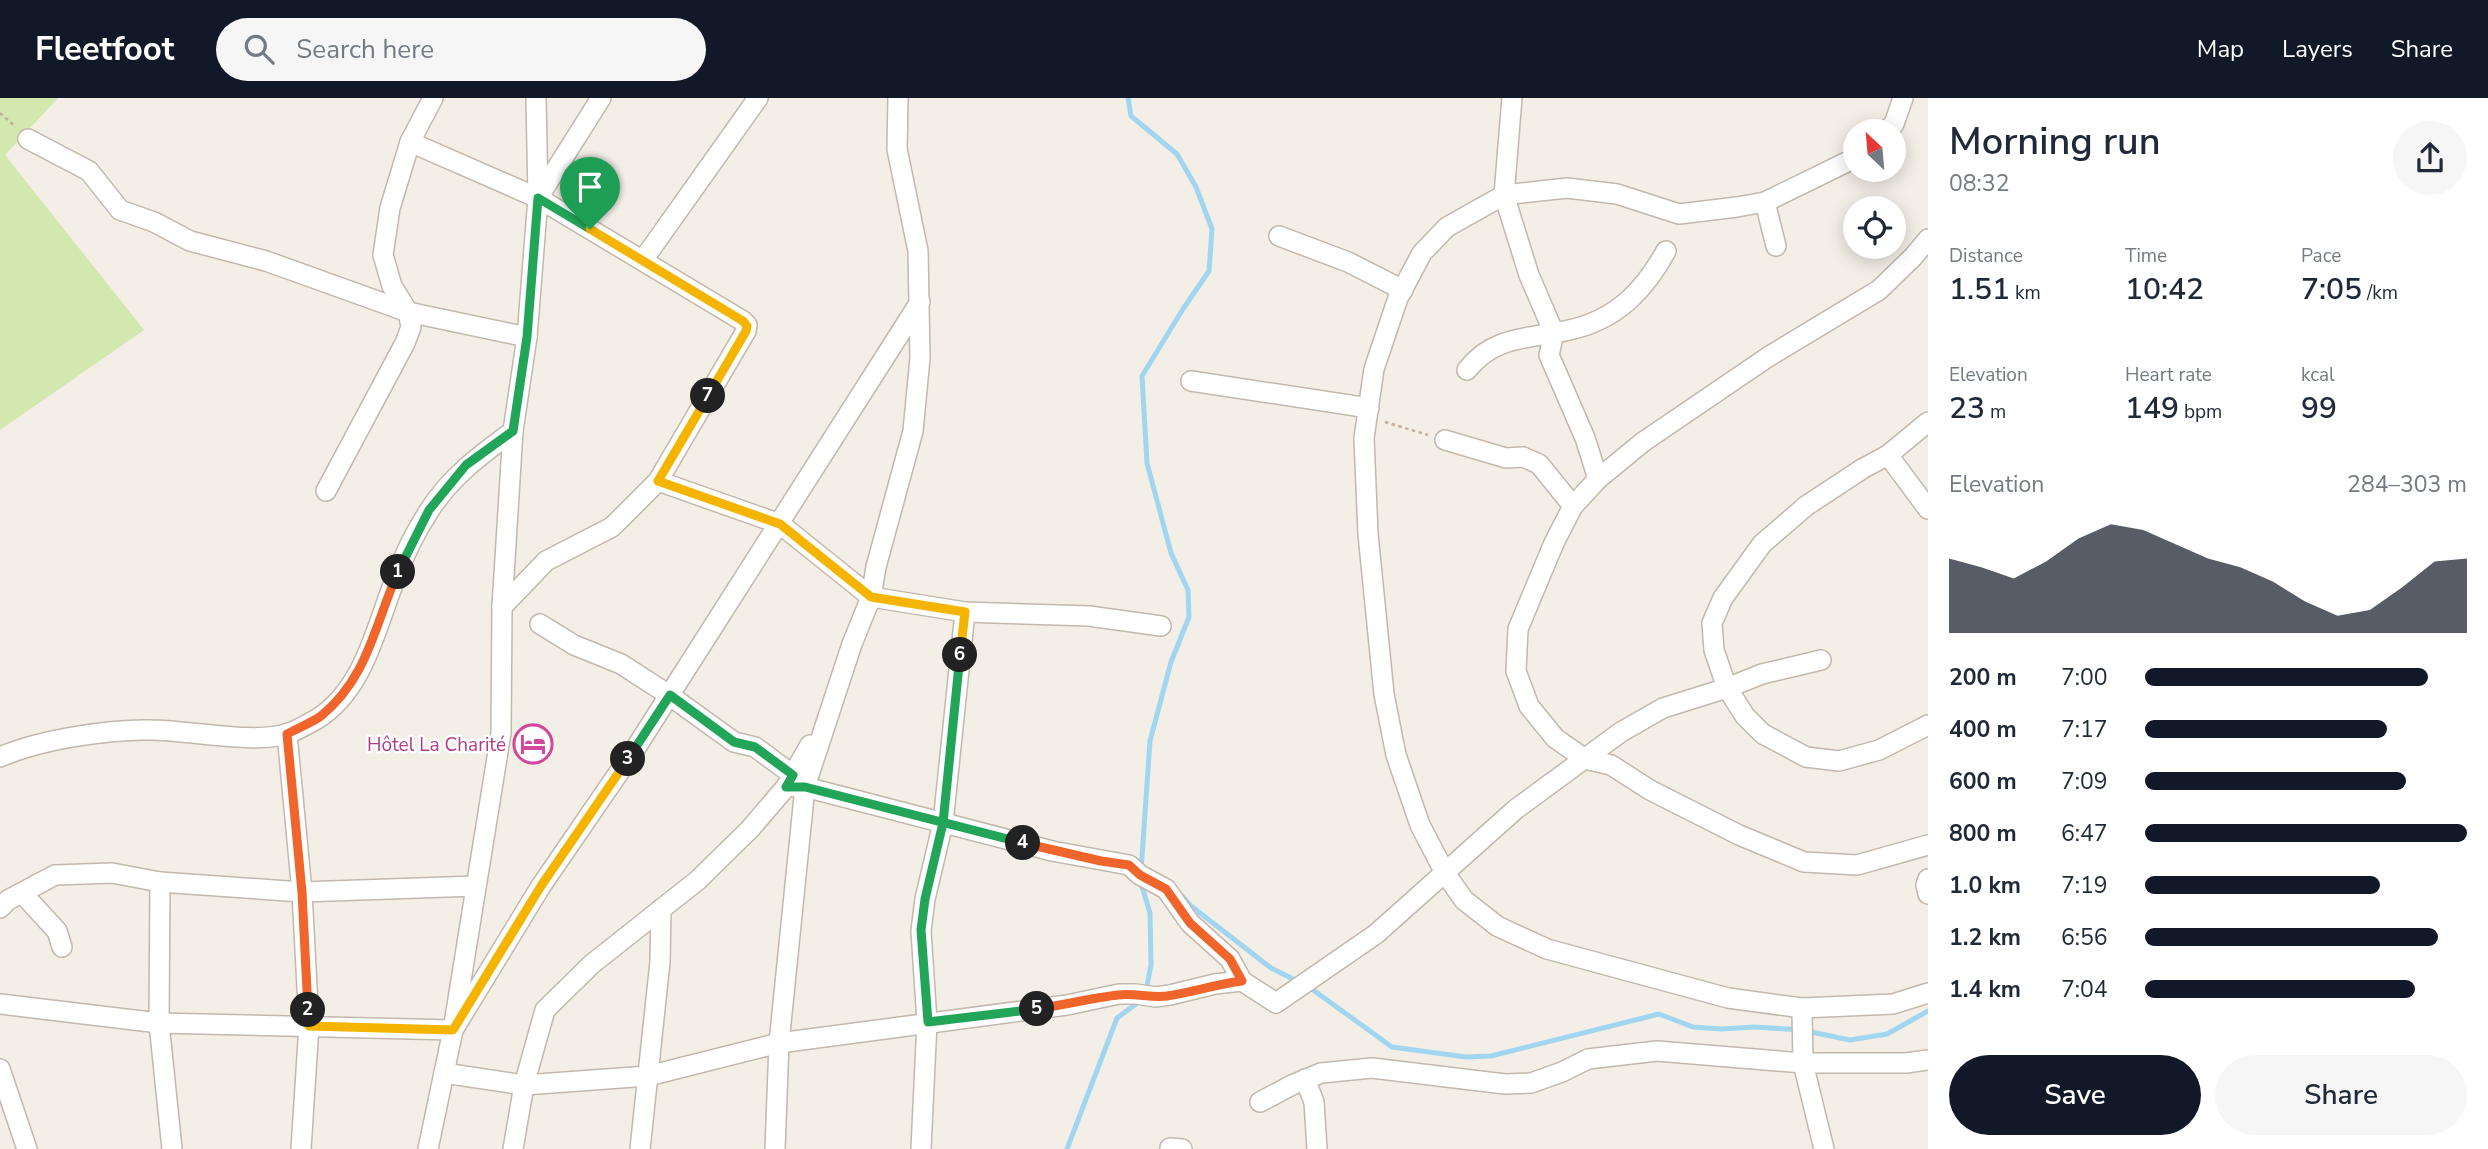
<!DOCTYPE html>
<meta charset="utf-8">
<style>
body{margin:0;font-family:"Nunito Sans",sans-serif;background:#f6f6f7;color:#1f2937;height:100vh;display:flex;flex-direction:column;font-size:26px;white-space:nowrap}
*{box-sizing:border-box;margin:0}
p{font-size:23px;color:#747a83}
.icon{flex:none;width:38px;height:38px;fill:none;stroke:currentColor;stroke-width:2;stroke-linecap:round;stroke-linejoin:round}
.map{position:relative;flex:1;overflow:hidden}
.sheet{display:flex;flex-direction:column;background:#fff;width:560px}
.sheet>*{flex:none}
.needle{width:46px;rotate:334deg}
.controls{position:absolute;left:1843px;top:21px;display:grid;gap:14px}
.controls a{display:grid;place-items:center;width:63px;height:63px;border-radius:50%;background:#fff;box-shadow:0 4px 18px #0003;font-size:35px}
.pin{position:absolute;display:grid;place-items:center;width:60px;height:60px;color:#fff;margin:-72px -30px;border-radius:50% 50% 50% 0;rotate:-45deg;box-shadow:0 0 7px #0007}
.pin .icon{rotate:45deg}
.km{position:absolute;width:35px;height:35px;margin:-18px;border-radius:50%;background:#222;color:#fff;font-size:19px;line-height:35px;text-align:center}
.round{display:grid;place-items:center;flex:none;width:74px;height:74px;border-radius:37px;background:#f6f6f7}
.summary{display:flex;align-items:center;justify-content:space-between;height:119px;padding:0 21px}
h1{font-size:38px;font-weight:600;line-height:52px}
.stats{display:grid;grid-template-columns:repeat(3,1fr);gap:10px;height:119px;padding:7px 21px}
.stats div{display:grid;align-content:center}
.stats b{font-size:30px;font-weight:600}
.stats small{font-size:19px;font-weight:400}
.stats p{font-size:19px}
.chart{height:196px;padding:14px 21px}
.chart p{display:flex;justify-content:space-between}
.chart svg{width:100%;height:126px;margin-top:7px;fill:#111827;opacity:.7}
.cta{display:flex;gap:14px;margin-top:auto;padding:14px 21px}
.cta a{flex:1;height:80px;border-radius:42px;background:#111827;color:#fff;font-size:28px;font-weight:600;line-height:80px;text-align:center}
.cta a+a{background:#f6f6f7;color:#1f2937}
ul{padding:0 21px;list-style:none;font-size:23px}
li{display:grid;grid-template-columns:112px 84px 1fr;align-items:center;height:52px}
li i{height:18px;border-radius:9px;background:#111827}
header{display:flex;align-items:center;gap:42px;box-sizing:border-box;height:98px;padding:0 35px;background:#111827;color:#fff}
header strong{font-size:33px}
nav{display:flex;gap:38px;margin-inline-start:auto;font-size:24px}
.search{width:490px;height:63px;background:#f6f6f7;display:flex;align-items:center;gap:18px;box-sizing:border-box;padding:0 24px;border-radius:38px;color:#747a83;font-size:26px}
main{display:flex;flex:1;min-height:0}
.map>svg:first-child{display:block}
.green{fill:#d2e8af}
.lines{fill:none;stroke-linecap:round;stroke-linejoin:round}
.stream{stroke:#a2d6f0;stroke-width:5}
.minor-casing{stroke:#c2b8ac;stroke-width:22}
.path{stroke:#c1b09a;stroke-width:2.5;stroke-dasharray:3.5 3.5;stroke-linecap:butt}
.minor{stroke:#fff;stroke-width:19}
.split-1-casing{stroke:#fff;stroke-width:14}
.split-2-casing{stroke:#fff;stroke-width:14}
.split-3-casing{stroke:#fff;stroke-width:14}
.split-4-casing{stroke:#fff;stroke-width:14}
.split-5-casing{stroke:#fff;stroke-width:14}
.split-6-casing{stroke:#fff;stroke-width:14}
.split-7-casing{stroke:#fff;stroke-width:14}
.split-8-casing{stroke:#fff;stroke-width:14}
.split-1{stroke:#22a559;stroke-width:9}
.split-2{stroke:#f0652b;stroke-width:9}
.split-3{stroke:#f5b400;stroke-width:9}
.split-4{stroke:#22a559;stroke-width:9}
.split-5{stroke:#f0652b;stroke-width:9}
.split-6{stroke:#22a559;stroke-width:9}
.split-7{stroke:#f5b400;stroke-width:9}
.split-8{stroke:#f5b400;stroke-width:9}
.labels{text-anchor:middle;stroke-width:5;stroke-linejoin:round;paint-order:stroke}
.hotel-label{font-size:19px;fill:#b23c85;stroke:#fff;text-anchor:end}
</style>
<header>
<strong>Fleetfoot</strong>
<div class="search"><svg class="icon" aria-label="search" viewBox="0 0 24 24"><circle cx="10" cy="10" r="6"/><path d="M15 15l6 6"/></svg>Search here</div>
<nav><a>Map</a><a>Layers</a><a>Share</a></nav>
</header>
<main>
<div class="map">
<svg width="1928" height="1051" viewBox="0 0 1928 1051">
<rect width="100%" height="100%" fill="#f3eee6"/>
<polygon class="green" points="0,0 58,0 5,57 144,232 0,332"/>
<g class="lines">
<g class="stream">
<polyline points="1128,0 1131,18 1177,56 1196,89 1212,131 1209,173 1183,211 1142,278 1147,365 1171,455 1188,492 1189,519 1171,564 1150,643 1141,773"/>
<polyline points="1140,782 1150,815 1151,867 1146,893"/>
<polyline points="1182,798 1191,808 1271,870 1297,883"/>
<polyline points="1309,889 1392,949 1466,959 1491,958 1659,916 1693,929 1721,931 1754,929 1802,932 1850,942 1887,936 1928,913"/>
<polyline points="1067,1051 1117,920 1140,903"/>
</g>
<g class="minor-casing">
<g id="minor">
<polyline points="1512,0 1504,97 1529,177 1554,235 1549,257 1585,340 1598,381"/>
<polyline points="1886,33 1894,26 1903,0"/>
<polyline points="28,41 89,73 120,112 154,124 190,143 266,163 408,214 527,239"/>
<polyline points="410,44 538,100 743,223 747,227 746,233 658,383 612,429 546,463 502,509"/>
<polyline points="1855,60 1765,104 1737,109 1679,116 1617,96 1567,90 1504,97 1447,129 1422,155 1398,200 1374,271 1364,340 1368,436 1384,596 1396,657 1420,727 1445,775 1464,802 1497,828 1547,851 1728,900 1802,910 1893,906 1928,895"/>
<polyline points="538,100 601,0"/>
<polyline points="1765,104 1776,148"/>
<polyline points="1279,138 1348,164 1403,192"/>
<polyline points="1928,141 1913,159 1879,192 1768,259 1643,344 1598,381 1573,408 1554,445 1518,531 1516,573 1529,608 1555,640 1585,661 1611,667 1650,692 1739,737 1804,764 1857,767 1928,747"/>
<polyline points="643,162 758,0"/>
<path d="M1467,272c27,-35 63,-31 102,-40 47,-10 75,-39 97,-79"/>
<polyline points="1191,283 1369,310"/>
<polyline points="1928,324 1888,357 1862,371 1806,408 1762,446 1723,500 1712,525 1714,552 1727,590 1745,618 1763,636 1806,659 1839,663 1879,652 1928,627"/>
<polyline points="1445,342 1506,360 1523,359 1539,366 1573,408"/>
<polyline points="1888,357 1928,411"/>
<polyline points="658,383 780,426 871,499 965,514 1089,518 1161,528"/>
<polyline points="326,393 405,245 411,229 408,214 392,188 383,157 390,110 410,44 433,0"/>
<polyline points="540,526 574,547 621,566 669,597 734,644 755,649 793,677"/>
<polyline points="287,636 302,794 309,927 301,1051"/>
<path d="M0,659c39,-17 108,-28 151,-27 36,0 106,15 138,3 9,-3 19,-9 28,-14 48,-30 59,-93 79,-142 8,-22 20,-46 33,-66 21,-34 53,-57 84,-80"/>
<polyline points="795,689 805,689 1052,753 1129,767 1140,777 1166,791 1190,825 1230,861 1242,883"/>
<polyline points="1928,781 1926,787 1928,796"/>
<polyline points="160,784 159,925 172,1051"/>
<polyline points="22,795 57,833 62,849"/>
<polyline points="0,810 8,802 55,777 112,775 160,784 302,794 476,788"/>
<polyline points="0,906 159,925 453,932 541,788 637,648 920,204"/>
<polyline points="1802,910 1803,965 1824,1051"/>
<polyline points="0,971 27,1051"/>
<polyline points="444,975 524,987 648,978 779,945 1067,907 1119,896 1136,896 1155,899 1170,897 1215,886 1242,883 1276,905 1376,836 1516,711 1621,634 1663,610 1727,590 1762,576 1821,562"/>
<polyline points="1305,981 1314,1004 1317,1051"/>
<polyline points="1260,1004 1292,987 1321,975 1372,970 1505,986 1531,985 1562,974 1588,961 1657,953 1803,965 1906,965 1928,962"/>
<polyline points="1170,1050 1182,1051"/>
<polyline points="428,1051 453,932 501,635 502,509 513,333 527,239 538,100 536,0"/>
<polyline points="513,1051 524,987 545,912 592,866 698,782 750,731 786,689 810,647"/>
<polyline points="640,1051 660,864 661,811"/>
<polyline points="775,1051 779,945 805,689 852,546 871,499 876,469 913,333 920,260 918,153 897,51 898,0"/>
<polyline points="921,1051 927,924 921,833 925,801 943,725 965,514"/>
</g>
</g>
<g class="path">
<polyline points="0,15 16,29"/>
<polyline points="1385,324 1428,337"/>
</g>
<use href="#minor" class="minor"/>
</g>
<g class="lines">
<g class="split-1-casing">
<polyline id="split-1" points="398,474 429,412 466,367 513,333 527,239 538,100 590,131"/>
</g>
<g class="split-2-casing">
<path id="split-2" d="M308,912l-6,-118 -15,-158c11,-6 24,-11 34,-18 47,-38 54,-92 77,-144"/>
</g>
<g class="split-3-casing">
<polyline id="split-3" points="308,912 309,928 453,932 541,788 628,661"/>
</g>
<g class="split-4-casing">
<polyline id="split-4" points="628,661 670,597 734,644 755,649 793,677 786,689 805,689 1023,745"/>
</g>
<g class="split-5-casing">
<path id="split-5" d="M1023,745l78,18 28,4 11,10 26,14 24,34 40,36 12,22c-25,3 -49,11 -75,15 -16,2 -32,-3 -49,-1 -27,3 -54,10 -81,14"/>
</g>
<g class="split-6-casing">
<polyline id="split-6" points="960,557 943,725 925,801 921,832 928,924 1037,911"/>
</g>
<g class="split-7-casing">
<polyline id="split-7" points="708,298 658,383 780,426 871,499 965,514 960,557"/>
</g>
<g class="split-8-casing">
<polyline id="split-8" points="590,131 743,223 747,228 746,233 708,298"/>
</g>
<use href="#split-1" class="split-1"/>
<use href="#split-2" class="split-2"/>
<use href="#split-3" class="split-3"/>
<use href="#split-4" class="split-4"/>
<use href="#split-5" class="split-5"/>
<use href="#split-6" class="split-6"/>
<use href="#split-7" class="split-7"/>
<use href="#split-8" class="split-8"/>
</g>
<defs>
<g id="hotel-ring" transform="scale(2.0125)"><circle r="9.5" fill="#fff" stroke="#d1479c" stroke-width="1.5"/><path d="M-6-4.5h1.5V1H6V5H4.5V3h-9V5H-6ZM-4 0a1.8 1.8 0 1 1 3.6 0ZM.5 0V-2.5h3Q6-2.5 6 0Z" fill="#d1479c"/></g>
</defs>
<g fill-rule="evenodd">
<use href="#hotel-ring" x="533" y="646"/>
</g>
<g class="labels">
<g class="hotel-label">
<text x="506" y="653">Hôtel La Charité</text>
</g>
</g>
</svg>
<div class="controls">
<a><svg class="needle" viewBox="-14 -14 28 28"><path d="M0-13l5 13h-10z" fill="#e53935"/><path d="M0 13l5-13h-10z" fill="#747a83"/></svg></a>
<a><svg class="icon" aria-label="locate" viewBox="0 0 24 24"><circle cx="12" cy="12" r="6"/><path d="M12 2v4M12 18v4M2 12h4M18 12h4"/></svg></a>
</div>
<div class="pin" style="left:590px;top:131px;background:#1e9e55"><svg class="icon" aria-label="arrive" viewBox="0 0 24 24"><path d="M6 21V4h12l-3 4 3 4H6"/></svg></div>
<b class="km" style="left:398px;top:474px">1</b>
<b class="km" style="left:308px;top:912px">2</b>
<b class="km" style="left:628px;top:661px">3</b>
<b class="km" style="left:1023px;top:745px">4</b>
<b class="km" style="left:1037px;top:911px">5</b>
<b class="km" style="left:960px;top:557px">6</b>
<b class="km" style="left:708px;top:298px">7</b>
</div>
<section class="sheet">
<div class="summary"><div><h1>Morning run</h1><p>08:32</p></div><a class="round"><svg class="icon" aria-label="share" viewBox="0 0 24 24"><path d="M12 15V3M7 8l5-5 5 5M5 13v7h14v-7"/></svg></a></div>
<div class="stats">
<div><p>Distance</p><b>1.51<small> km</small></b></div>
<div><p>Time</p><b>10:42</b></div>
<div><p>Pace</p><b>7:05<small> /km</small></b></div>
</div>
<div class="stats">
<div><p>Elevation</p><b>23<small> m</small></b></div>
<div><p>Heart rate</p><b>149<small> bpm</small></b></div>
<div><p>kcal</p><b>99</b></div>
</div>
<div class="chart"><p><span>Elevation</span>284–303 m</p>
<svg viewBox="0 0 160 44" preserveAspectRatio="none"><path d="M0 44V18L10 21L20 25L30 19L40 11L50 6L60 8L70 13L80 18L90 21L100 26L110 33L120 38L130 36L140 28L150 19L160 18V44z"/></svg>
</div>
<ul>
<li><b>200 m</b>7:00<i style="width:88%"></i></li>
<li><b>400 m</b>7:17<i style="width:75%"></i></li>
<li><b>600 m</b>7:09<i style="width:81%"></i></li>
<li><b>800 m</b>6:47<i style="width:100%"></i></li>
<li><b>1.0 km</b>7:19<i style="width:73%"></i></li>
<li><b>1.2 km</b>6:56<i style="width:91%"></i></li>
<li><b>1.4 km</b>7:04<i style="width:84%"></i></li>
</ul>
<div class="cta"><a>Save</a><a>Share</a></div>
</section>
</main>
